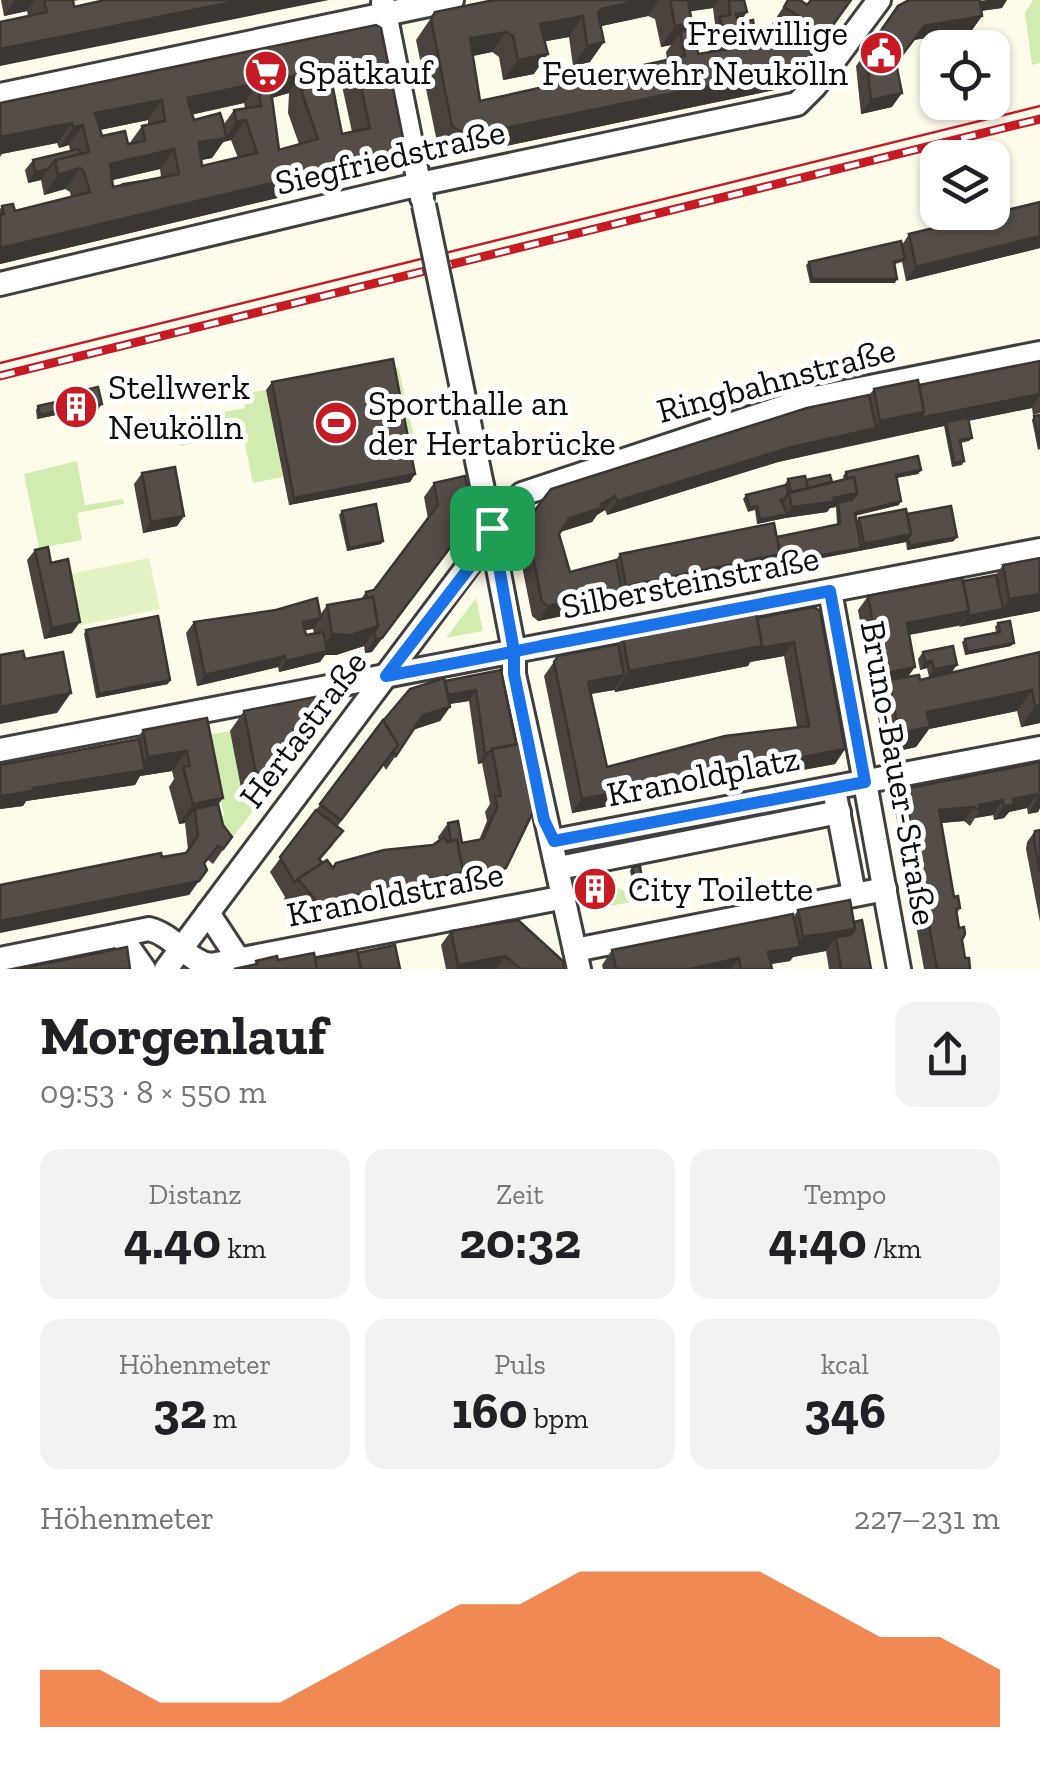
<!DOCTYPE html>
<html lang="de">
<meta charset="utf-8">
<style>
body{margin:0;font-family:"Zilla Slab",serif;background:#f2f2f2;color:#202124;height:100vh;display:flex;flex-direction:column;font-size:38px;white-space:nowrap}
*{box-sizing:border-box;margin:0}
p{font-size:32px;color:#757577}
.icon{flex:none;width:55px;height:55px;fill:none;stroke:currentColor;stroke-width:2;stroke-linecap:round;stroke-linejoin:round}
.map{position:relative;height:969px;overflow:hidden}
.details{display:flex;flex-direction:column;background:#fff;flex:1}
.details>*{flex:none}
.fabs{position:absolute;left:920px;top:30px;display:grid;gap:20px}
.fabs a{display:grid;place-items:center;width:90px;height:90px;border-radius:20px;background:#fff;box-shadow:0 2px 8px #0004;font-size:50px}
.pin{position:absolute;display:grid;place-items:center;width:85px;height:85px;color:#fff;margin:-42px;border-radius:20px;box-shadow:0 5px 15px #0006}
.round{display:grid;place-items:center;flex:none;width:105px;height:105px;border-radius:20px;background:#f2f2f2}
.overview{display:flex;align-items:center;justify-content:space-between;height:170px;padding:0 40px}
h1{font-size:55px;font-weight:800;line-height:75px}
.metrics{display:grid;grid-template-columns:repeat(3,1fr);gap:15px;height:170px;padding:10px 40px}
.metrics div{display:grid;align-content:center;border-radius:20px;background:#f2f2f2;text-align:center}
.metrics b{font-size:50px;font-weight:800}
.metrics small{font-size:28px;font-weight:400}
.metrics p{font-size:28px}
.chart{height:280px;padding:20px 40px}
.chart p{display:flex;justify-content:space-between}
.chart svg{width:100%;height:180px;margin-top:10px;fill:#ea580c;opacity:.7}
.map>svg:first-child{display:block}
.green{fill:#d1ecb1}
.pitch{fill:#e3f3c4}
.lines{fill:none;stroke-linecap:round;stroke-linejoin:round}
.minor-casing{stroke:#3f3f3f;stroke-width:28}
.minor{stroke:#fff;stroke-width:22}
.tram{stroke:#c61a24;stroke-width:2.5}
.rail-casing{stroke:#c61a24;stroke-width:9}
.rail{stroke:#fff;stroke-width:5;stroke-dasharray:15;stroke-linecap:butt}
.minor-bridge-casing{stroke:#3f3f3f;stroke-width:28;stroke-linecap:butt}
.minor-bridge{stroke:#fff;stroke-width:22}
.wall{fill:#49423d;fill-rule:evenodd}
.shaded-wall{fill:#3c3632}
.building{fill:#554d47;stroke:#3c3632;stroke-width:2.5;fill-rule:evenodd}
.route-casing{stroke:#fff;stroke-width:20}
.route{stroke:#1a73e8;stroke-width:12}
.labels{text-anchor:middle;stroke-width:10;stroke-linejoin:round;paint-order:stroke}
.poi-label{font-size:35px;fill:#0c0c0c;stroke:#fff;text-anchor:start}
.street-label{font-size:35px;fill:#0c0c0c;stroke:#fff}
</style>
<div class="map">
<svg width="1040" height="969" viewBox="0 0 1040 969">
<rect width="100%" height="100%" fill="#fffbeb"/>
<g class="green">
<polygon points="1033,0 1040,0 1040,63 1032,65 1025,13"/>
<polygon points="398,366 415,441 411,445 394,370"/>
<polygon points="266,390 283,477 253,483 243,434 180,446 175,422 245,408 242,394"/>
<polygon points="77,461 85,505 123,499 124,504 77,513 82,540 39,548 24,474"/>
<polygon points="476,598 483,631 446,638"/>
<polygon points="230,731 271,788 231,839 217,817 224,815 209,735"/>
<polygon points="617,887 630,895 631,902 592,909 591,904 606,901 604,889"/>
</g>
<polygon class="pitch" points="149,558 160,609 78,626 68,574"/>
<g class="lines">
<g class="minor-casing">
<g id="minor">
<polyline points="383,3 422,198"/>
<polyline points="0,95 452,0"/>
<polyline points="0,284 420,184 797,104 815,86 879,0"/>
<polyline points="482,485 514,651 514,674 579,969"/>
<polyline points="830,591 899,969"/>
<polyline points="0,750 1040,550"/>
<polyline points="836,800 854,894"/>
<polyline points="554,841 1040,748"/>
<polyline points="559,868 839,812"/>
<polyline points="208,913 239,960"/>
<polyline points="120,935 144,969"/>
<polyline points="575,950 885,889"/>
<path d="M0,959l149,-30c25,6 39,33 62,36l354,-68"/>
<polyline points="166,969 522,494 805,400 1040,353"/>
</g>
</g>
<use href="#minor" class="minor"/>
<polyline class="tram" points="0,363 1040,106"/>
<g class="rail-casing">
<polyline id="rail" points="0,376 1040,119"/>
</g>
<use href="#rail" class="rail"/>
<g class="minor-bridge-casing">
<polyline id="minor-bridge" points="424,205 482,485"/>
</g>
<use href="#minor-bridge" class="minor-bridge"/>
</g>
<g class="wall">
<polygon points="1,0 79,0 73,1 0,66 28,16 27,11 4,16"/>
<path d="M494,0h250l3,12 -8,11 17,18 27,-6 -13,-8 18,-27h12l-7,81 -9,7 -331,69 -15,-10 -22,-107 19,-28zM713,8l2,16 -10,14 5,14 -12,2 -11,-24 5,-7 -2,-12zM648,16l7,3 6,28 10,-2 -5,7 1,8 -187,41 -7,-45 19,-4 7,5 4,23 31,-6 11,-33 24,-4 4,29 17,-4 11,-36z"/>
<polygon points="898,6 1002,8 981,11 982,16 972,30 914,40 896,63 892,107 861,114 856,66"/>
<path d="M376,25l2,149 -378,90v-55l2,-3 13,5 56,-14 -1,-5 -5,-3 -21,6 -3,-15 -13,3 -3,-13 8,-10 37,-9 -1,-6 -10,3 -2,-5 -55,11 -2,3v-54zM341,81l11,51 -10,2 -10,-51zM289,93l-1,20 11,31 -20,6 -7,-52zM244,103l1,5 -11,2 -10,14 -30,-4 -2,-6zM148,120v5l-6,1 -13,18 -27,-8 -2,-6zM231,140l7,18 -36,8v-6l10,-2 11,-16zM160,169l1,8 -39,6 -2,2 -7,2 -1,-7z"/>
<polygon points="1040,202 1040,248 906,281 902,262 895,264 895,283 810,283 806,265 809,262 902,245 909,234"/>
<polygon points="1040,361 1040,413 1033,415 1032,408 968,421 972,438 969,441 961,443 964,461 962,465 952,467 944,426 778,462 607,515 605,510 597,515 592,522 560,532 559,534 570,572 616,560 620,554 777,537 837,525 836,507 830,508 827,512 785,518 757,524 755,510 748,512 743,499 746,495 784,486 788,479 832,482 844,480 843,476 846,472 921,470 918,474 897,478 899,505 855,516 856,521 859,518 907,514 954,541 907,550 906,542 770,568 766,574 612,606 538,621 532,616 516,536 551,489 869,395 874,389 919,385"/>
<polygon points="272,382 415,474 410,482 289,505 266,390"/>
<polygon points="60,396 97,411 59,419 57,412 56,415 37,419 36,410 38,406 55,403"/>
<polygon points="1040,415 1040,449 1038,450 1032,420 1034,416"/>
<polygon points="142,473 184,516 177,526 143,533 134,484"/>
<path d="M465,476l-93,176 -7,1 -1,-7 -28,9h-11l-5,7 -41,10 -1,-5 -81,19 -11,-53 8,-11 126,-7 7,-10 34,-6 5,-7 8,-2 54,-71 -4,-22 10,-14zM313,628l1,6 -8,1 -1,-5z"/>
<polygon points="342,511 383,541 381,544 347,551 339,515"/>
<polygon points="35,550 51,563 72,633 44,639 27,560"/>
<polygon points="1003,565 1040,611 909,635 908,677 920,680 1040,652 1040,723 1021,727 1017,711 929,729 916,747 885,754 875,701 886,685 872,688 858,610 868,596 996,575"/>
<path d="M814,607l31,142 -10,15 -263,49 -28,-137 14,-20 60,-12 5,-6 134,-20zM784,656l13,71 -190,40 -16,-73 23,-4 1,2 133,-26 2,-4z"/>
<polygon points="998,623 1011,646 965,655 962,642 965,639 996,632 995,627"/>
<polygon points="86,630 168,684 96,698 84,634"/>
<polygon points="923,652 952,672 929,677 927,668 920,670 918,659"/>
<path d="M501,670l5,198 -10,15 -192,41 -20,-25 1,-2 -15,-25 113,-152 62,-39zM469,701l9,63 4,-1 8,41 -5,8 2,9 -8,19 -17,3 -14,-20 -10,14 1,4 -6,4 -100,23 -10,-5 -3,-3 13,-15 4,-18 46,-62 3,5 28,-41 26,-8 10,-14 -1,-3z"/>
<polygon points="244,711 307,738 271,788 242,793 230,731"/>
<polygon points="207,718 223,798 218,804 223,825 232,837 213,864 208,860 205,864 189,895 162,857 186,853 188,850 185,823 179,824 169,787 174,779 172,771 140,776 135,785 26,801 23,806 0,809 137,739 143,730"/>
<polygon points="1040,762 1040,808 1038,812 1028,814 1027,808 1009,812 1004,818 994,820 993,815 975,818 970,826 964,821 941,823 954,897 960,908 956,914 965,958 970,969 924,969 894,804 904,789"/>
<polygon points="1040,830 1040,922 1026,849 1027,842 1035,831"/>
<polygon points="632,867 643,886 641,889 634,891 630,871"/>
<polygon points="593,880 602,891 600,895 593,896 590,884"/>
<polygon points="798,910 854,922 871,969 829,969 826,951 793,957 790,961 771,964 772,969 603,969 602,965 612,950 794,916"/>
<polygon points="451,931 564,969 446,969 441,945"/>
</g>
<g class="shaded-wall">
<polygon points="15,0 35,0 27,11 4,16"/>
<polygon points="242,0 329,0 0,66 0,49"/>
<polygon points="641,0 659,0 648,16 588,29 584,33 602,9"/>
<polygon points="682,0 719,0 713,8 673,14"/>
<polygon points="851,0 793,81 784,88 453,157 468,136 798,67"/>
<polygon points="987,0 1007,0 1002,8 970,12 977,1"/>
<polygon points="747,12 733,32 736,14"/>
<polygon points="583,16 569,37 526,45 540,24"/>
<polygon points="982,16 972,30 914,40 924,26"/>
<polygon points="692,23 681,38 680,32 671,45 661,47 675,26"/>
<polygon points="506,32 492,52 456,59 470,38"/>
<polygon points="604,42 590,62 573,66 587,46"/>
<polygon points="548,54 534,74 503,80 518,60"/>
<polygon points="355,60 341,81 315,88 329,68"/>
<polygon points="303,73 289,93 261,101 270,83"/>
<polygon points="258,83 244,103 173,119 187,98"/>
<polygon points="902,93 892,107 861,114 871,100"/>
<polygon points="162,100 148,120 85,133 95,113"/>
<polygon points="246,120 231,140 223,142 212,158 185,163 199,142 225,138 236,122"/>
<polygon points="72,123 57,143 0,154 0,137"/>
<polygon points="83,125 69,145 59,148 73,127"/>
<polygon points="174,149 160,169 96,184 110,164"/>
<polygon points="393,154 378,174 0,264 0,248"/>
<polygon points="80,168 65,189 44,195 58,175"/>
<polygon points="48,169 41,180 28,183 35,172"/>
<polygon points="1040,236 1040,248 906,281 916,267"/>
<polygon points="812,279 897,279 895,283 810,283"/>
<polygon points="1040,394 1032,408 947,425 946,422 944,426 866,442 880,421 924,412"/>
<polygon points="102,404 97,411 59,419 64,412"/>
<polygon points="58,411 56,415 37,419 40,415"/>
<polygon points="876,428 866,442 778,462 607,515 617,501 788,448"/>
<polygon points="921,470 918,474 894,478 896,475"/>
<polygon points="415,474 410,482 289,505 294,498"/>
<polygon points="857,493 850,504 838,503 836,507 830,508 827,512 785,518 792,507"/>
<polygon points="615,496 605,510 597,515 592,522 560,532 569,518"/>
<polygon points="901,501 899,505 852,516 855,513"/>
<polygon points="787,514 785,518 757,524 760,520"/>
<polygon points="184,516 177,526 143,533 151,522"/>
<polygon points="464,531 372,652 365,653 375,639"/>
<polygon points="911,534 906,542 858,551 864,544"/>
<polygon points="957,537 954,541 907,550 910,546"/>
<polygon points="383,541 381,544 347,551 349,548"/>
<polygon points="861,548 858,551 770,568 766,574 538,621 548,606 622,592 626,586 780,554"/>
<polygon points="1040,594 1040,611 959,627 967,616 1003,609 1009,599"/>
<polygon points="969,611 959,625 897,637 907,623"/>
<polygon points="321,618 313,629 295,632 303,622"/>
<polygon points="80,622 72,633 44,639 52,628"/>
<polygon points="378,626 364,646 336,655 325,655 320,662 279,672 286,661 319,653 332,634"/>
<polygon points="794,642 784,656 750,662 748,666 615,692 629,671 762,646"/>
<polygon points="1014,643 1011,646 965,655 967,652"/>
<polygon points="285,656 278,667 197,686 205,675"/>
<polygon points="932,661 927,668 920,670 925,662"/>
<polygon points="957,665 952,672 929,677 934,669"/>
<polygon points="915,667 905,681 889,680 886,685 872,688 882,674"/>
<polygon points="624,675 614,690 578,696 588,682"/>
<polygon points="170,680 168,684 96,698 99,694"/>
<polygon points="476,690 469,701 437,706 445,696"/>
<polygon points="1032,690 1017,711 929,729 916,747 885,754 899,733 927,712"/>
<polygon points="71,693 57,713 0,724 0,707"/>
<polygon points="1040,705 1040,723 1021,727 1035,706"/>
<polygon points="450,707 440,721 413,730 423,715"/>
<polygon points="307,738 271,788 242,793 256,773"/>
<polygon points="845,749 835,764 572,813 582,799"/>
<polygon points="187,751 172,771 140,776 135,785 26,801 23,806 0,809 0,796 33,788 138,771 148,757"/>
<polygon points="490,752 482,763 478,764 485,753"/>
<polygon points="1037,794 1027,808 1009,812 1004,818 994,820 1004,806 1013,799"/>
<polygon points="223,798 208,818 195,809 185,823 179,824 193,804"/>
<polygon points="1038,799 1040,799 1040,808 1038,812 1028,814"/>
<polygon points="1003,800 993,815 975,818 980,811 979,805"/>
<polygon points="974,807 964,821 929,824 939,810"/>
<polygon points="506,868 496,883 304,924 318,903 463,872"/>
<polygon points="207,870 189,895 0,933 0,921"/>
<polygon points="855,929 841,949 836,937 826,951 793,957 790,961 758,966 768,952 796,947 803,937"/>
<polygon points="505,956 496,969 455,969 458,965"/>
<polygon points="739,958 731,969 690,969"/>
</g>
<g class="building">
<polygon points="44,0 73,0 74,7 105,0 242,0 0,49 0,22 47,12"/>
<polygon points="494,0 641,0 602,9 598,13 604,42 587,46 583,16 540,24 548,54 518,60 513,36 506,32 470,38 480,101 685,56 680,32 695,29 698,54 730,49 719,17 730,15 729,0 744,0 747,12 736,14 738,23 753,20 756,41 786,34 799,16 784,7 788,0 800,0 807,5 811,0 851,0 807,61 798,67 468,136 452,126 431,19 435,12"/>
<polygon points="670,0 688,0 692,23 675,26"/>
<polygon points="909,0 980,0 982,16 924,26 896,63 902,93 871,100 866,52 898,6"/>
<path d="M376,25l5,3 22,110 -10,16 -393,94v-33l4,-1 -2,-8 11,-2 2,7 75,-19 -6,-20 -4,-4 -22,7 -3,-15 34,-8 -6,-27 -10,2 -1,-4 -72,14v-34zM355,60l15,68 -28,6 -13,-66zM303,73l-1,20 16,46 -39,11 -9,-67zM258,83l3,23 -27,4 2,12 10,-2 11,33 -55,13 -3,-24 27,-4 -2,-13 -4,-12 -26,7 -7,-22zM162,100l3,21 -23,5 3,15 -17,3 -3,-13 -23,5 -7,-23zM174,149l5,25 -66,13 -3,-23z"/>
<polygon points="79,149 80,154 55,160 48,169 35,172 33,160"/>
<polygon points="1040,202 1040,236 916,267 909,234"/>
<polygon points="901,241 905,259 894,262 897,279 812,279 809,262"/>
<polygon points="393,359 415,474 294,498 272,382"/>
<polygon points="1040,361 1040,394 920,418 924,412 919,385"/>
<polygon points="918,380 924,412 880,421 874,389"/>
<polygon points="98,387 102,404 64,412 60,396"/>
<polygon points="869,395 876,428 788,448 617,501 615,496 601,504 602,508 569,518 559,534 570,572 616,560 622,592 548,606 542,602 526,522 551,489 807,408"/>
<polygon points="56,402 58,411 40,415 38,406"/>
<polygon points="1040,415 1040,446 1034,416"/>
<polygon points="968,418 972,438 960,440 964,461 954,463 946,422"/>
<polygon points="918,456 921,470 896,475 901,501 855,513 861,548 772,564 780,554 777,537 840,524 838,503 852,500 857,493 854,477 847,479 846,472"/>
<polygon points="175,467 184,516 151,522 142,473"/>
<polygon points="830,475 832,482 808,488 806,480"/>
<polygon points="465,476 473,517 382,638 375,639 374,632 378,626 373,597 367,598 366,592 374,590 438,505 434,483"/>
<polygon points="805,476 808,488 791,492 788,479"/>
<polygon points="854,477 857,493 833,498 834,502 792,507 789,493"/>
<polygon points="786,485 788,493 784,500 781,500 787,514 760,520 757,506 750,508 746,495"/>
<polygon points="376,504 383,541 349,548 342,511"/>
<polygon points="951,506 957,537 910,546 908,538 911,534 907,514"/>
<polygon points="906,509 911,534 864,544 859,518"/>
<polygon points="774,523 780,554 626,586 620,554"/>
<polygon points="48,547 51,563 68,559 80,622 52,628 35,550"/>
<polygon points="1040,558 1040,594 1009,599 1003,565"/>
<polygon points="996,575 1003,609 967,616 969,611 963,581"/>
<polygon points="962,578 969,611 907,623 915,667 882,674 868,596"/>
<polygon points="373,597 378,626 351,635 332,634 327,605"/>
<polygon points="317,598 321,618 303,622 306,635 323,632 327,651 286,661 285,656 205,675 194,622 276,610"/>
<polygon points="814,607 820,611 845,749 582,799 554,662 558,656 618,644 624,675 588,682 607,767 725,736 809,726 794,642 760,648 762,646 757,618"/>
<polygon points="756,613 762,646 629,671 623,638"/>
<polygon points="158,616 170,680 99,694 86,630"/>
<polygon points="1010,621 1014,643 967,652 965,639 1000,632 998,623"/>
<polygon points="953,646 957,665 934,669 932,661 925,662 923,652"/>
<polygon points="23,651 25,659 63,652 71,693 0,707 0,655"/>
<polygon points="1040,652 1040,705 1035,706 1032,690 927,712 930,727 899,733 889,680 919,675 920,680"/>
<polygon points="501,670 516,744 492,749 490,752 485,753 476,690 448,695 445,681"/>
<polygon points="444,678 450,707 423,715 396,756 393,751 398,745 383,721 410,689"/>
<polygon points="315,697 315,719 322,718 285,767 256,773 244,711"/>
<polygon points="207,718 223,798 193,804 183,767 190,766 187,751 148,757 143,730"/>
<polygon points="383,720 398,745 341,820 320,804"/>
<polygon points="139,739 145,770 33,788 33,791 0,796 0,765"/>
<polygon points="519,744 533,812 506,868 459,878 463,872 457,840 451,841 448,823 458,821 462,843 483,839 497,807 495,797 501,796 492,749"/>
<polygon points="1040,762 1040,799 1038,799 1037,794 1013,799 1014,804 1004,806 1003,800 979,805 980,811 974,807 939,810 954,897 958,896 960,908 956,909 959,928 964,927 965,934 962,940 965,958 969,958 970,969 937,969 904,789"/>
<polygon points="218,804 223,825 232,837 223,849 218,846 204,863 207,870 199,881 0,921 0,885 161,853 162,857 186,853 198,836 195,809"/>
<polygon points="316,810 343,831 319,859 323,863 298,879 295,883 280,857"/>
<polygon points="1040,830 1040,872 1034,839 1035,831"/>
<polygon points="444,837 447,842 457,840 463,872 318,903 298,879 327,860 333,868 336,863 384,850 433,845"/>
<polygon points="640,866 643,886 636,887 632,867"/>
<polygon points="600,878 602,891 595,892 593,880"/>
<polygon points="850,900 855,929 803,937 798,910"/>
<polygon points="793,914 800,947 768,952 772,969 741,969 739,958 690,969 616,969 612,950"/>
<polygon points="518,920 563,961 564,969 521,969 505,956 458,965 451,931"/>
<polygon points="862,920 871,969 841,969 836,937 851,935 855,929 854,922"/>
<polygon points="395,945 400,969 361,969 357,953"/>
<polygon points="127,947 130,969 18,969"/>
<polygon points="357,950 361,969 317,969 315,958"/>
<polygon points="314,953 317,969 234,969 257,964 256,961 277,956 278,960"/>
</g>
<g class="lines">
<g class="route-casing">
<path id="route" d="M492,528l22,123v23l30,146 10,21 311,-59 -35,-191 -289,55c-51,11 -103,20 -155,30l96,-125 10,-23"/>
</g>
<use href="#route" class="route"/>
</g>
<defs>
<g id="civic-disc" transform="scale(2.25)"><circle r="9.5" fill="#c61a24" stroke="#fff"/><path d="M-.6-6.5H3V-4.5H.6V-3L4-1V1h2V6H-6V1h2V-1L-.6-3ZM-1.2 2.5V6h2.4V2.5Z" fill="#fff"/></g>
<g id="supermarket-disc" transform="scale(2.25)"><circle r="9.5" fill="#c61a24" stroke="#fff"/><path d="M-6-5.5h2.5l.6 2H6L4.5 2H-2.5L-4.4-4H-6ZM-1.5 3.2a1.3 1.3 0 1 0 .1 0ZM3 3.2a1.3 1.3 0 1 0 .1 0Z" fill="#fff"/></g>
<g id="building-disc" transform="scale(2.25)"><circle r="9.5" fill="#c61a24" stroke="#fff"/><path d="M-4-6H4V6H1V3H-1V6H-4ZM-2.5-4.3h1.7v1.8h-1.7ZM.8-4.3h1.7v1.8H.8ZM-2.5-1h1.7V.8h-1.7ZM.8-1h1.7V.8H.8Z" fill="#fff"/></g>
<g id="stadium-disc" transform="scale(2.25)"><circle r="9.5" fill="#c61a24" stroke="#fff"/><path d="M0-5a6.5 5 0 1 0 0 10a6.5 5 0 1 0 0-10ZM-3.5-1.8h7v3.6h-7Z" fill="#fff"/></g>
</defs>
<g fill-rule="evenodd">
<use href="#civic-disc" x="881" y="53"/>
<use href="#supermarket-disc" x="266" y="72"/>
<use href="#building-disc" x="76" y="407"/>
<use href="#stadium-disc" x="336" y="423"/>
<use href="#building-disc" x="595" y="889"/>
</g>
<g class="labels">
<g class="poi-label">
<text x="848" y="45" text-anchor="end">Freiwillige<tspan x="848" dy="40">Feuerwehr Neukölln</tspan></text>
<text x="298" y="84">Spätkauf</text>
<text x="108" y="399">Stellwerk<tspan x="108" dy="40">Neukölln</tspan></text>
<text x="368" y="415">Sporthalle an<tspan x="368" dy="40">der Hertabrücke</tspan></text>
<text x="628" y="901">City Toilette</text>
</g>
<g class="street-label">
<text transform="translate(390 157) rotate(-13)" y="12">Siegfriedstraße</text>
<text transform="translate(776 380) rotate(-15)" y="12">Ringbahnstraße</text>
<text transform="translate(690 582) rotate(-11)" y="12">Silbersteinstraße</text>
<text transform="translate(303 729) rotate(-53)" y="12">Hertastraße</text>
<text transform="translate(899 773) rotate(80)" y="12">Bruno-Bauer-Straße</text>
<text transform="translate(703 776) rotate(-11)" y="12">Kranoldplatz</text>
<text transform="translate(395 894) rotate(-11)" y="12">Kranoldstraße</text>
</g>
</g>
</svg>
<div class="fabs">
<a><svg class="icon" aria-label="locate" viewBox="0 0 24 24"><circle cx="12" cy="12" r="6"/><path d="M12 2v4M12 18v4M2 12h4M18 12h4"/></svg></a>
<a><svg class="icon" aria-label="layers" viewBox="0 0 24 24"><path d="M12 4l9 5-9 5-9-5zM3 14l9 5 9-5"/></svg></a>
</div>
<div class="pin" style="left:492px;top:528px;background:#1e9e55"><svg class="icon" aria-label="arrive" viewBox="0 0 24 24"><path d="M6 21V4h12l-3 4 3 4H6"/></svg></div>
</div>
<section class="details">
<div class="overview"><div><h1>Morgenlauf</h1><p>09:53 · 8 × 550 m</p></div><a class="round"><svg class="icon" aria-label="share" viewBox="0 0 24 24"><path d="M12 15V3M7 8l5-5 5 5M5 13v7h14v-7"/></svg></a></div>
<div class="metrics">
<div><p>Distanz</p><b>4.40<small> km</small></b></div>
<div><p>Zeit</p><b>20:32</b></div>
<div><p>Tempo</p><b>4:40<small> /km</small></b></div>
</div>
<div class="metrics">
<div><p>Höhenmeter</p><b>32<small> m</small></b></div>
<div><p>Puls</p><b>160<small> bpm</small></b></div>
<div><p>kcal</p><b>346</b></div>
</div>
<div class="chart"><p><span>Höhenmeter</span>227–231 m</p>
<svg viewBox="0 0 160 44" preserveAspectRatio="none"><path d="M0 44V30L10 30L20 38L30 38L40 38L50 30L60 22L70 14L80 14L90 6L100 6L110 6L120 6L130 14L140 22L150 22L160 30V44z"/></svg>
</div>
</section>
